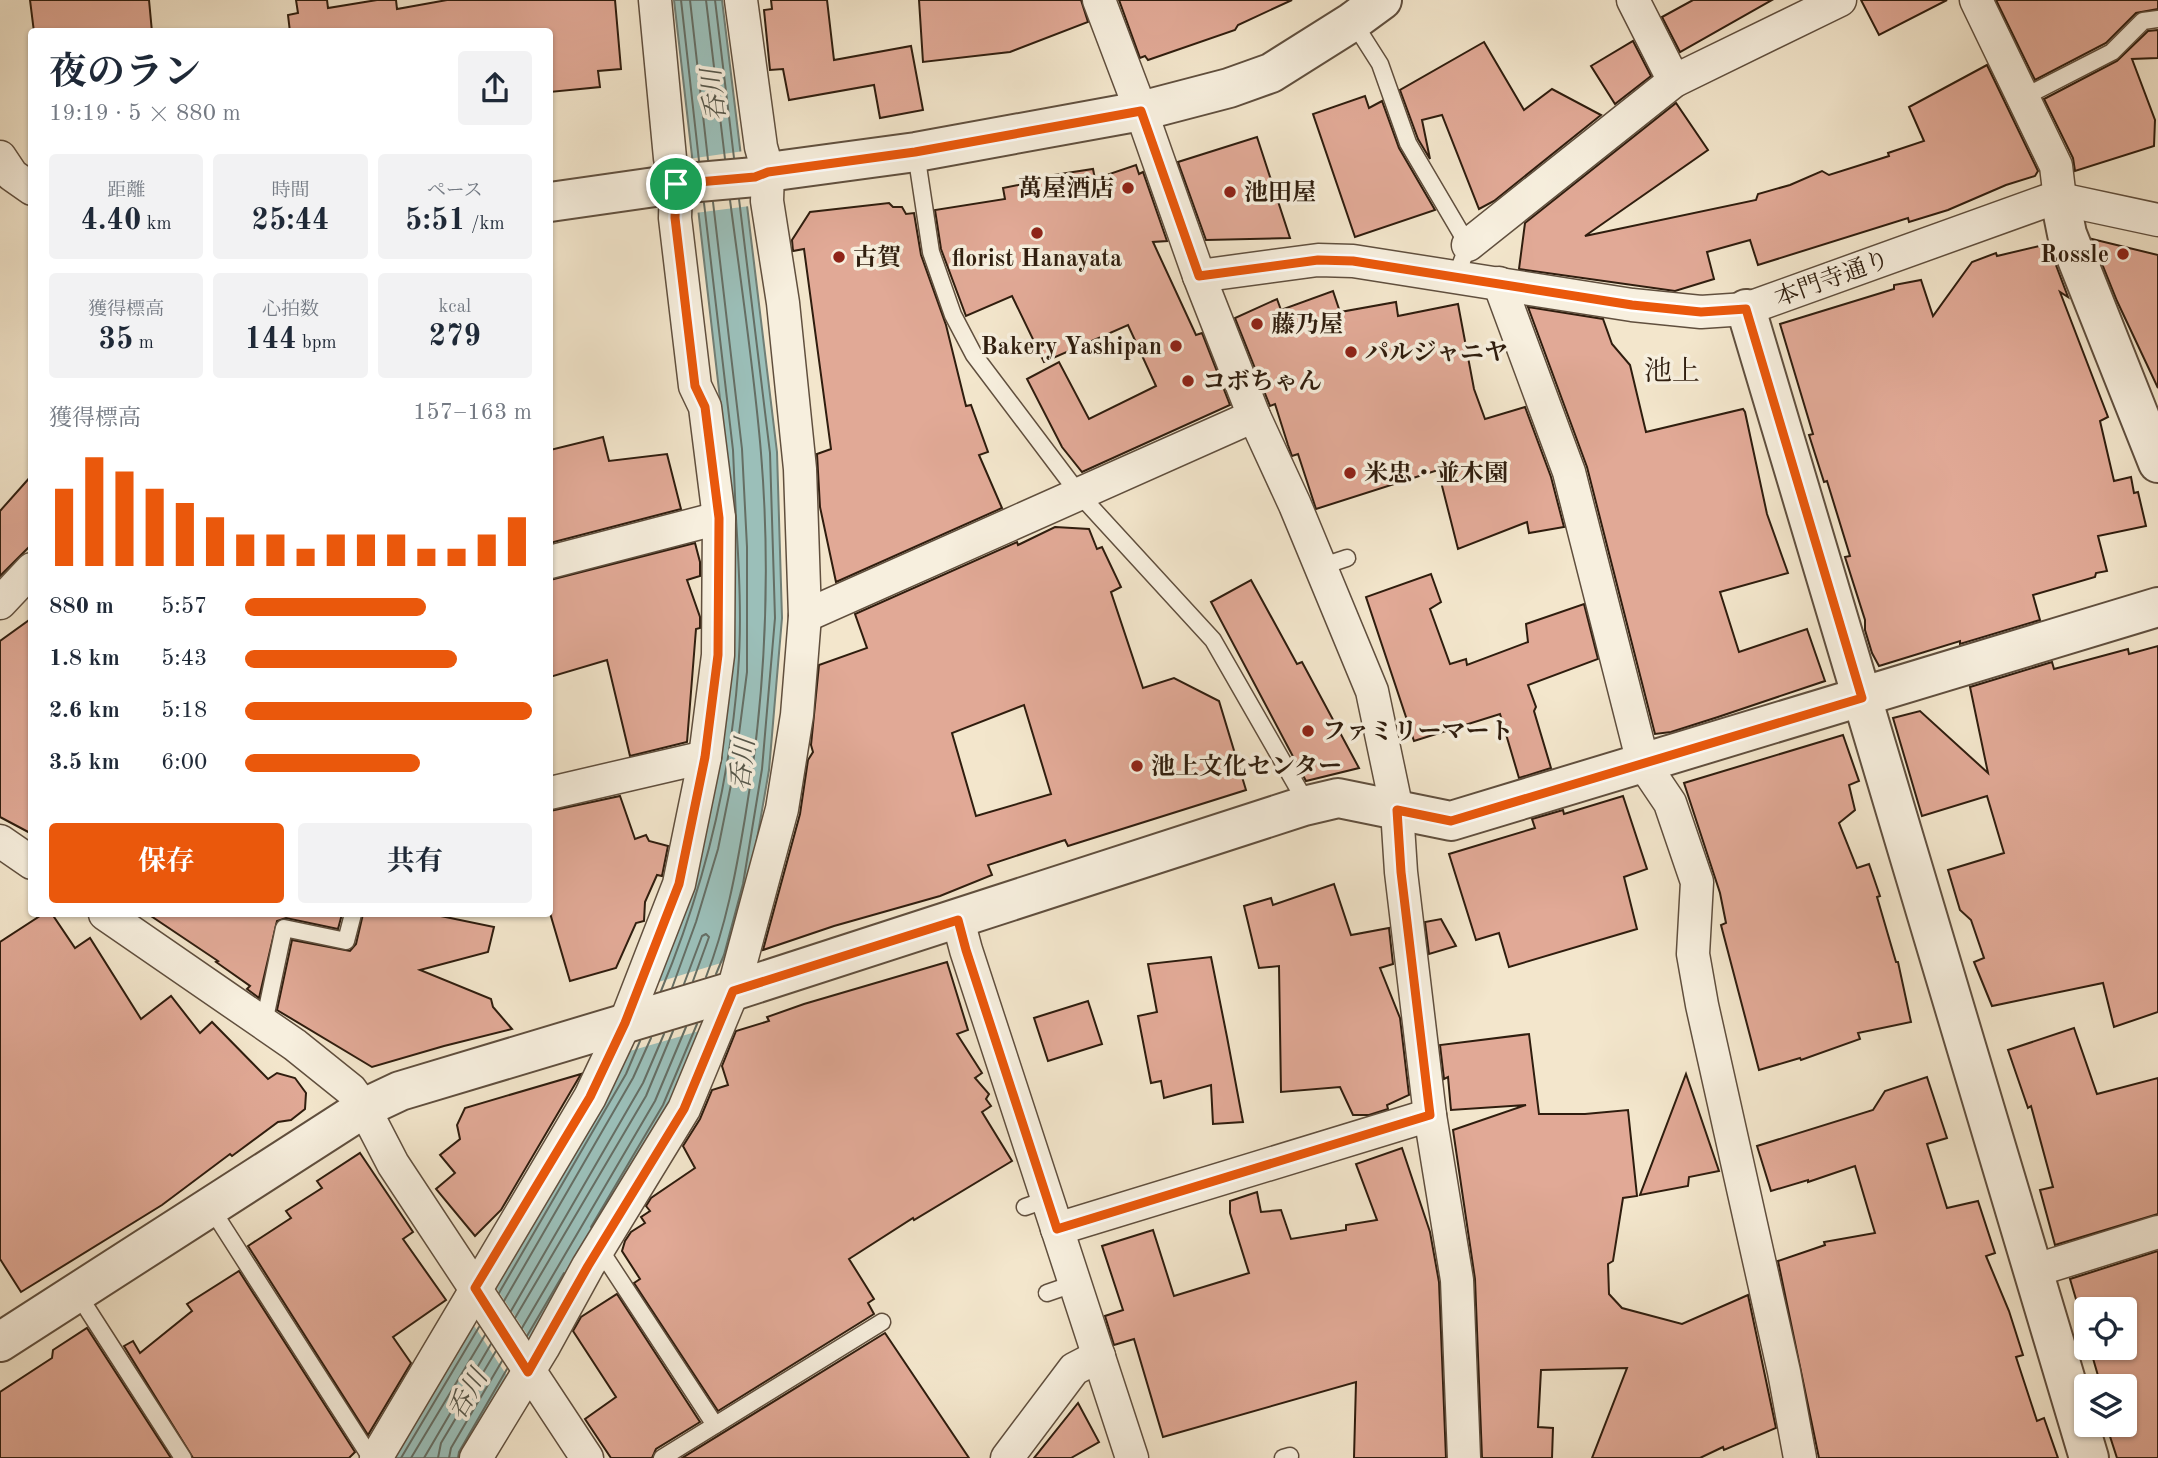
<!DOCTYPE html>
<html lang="ja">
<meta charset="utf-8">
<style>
body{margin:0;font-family:"Old Standard TT","Noto Serif JP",serif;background:#f2f2f3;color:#1f2937;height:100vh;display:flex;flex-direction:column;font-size:26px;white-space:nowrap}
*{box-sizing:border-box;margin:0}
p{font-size:23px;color:#747a83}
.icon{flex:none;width:38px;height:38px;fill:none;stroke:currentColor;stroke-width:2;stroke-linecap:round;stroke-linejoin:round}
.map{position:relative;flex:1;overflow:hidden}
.sheet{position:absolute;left:28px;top:28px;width:525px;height:889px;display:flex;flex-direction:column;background:#fff;border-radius:7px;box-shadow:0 2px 5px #0004}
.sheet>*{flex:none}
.tools{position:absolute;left:2074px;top:1297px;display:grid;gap:14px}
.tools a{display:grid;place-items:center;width:63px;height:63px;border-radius:7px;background:#fff;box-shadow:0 2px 5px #0004;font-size:35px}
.pin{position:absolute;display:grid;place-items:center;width:60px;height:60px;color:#fff;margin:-30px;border:4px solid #fff;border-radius:50%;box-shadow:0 2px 7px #0007}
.round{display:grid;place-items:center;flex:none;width:74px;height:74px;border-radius:7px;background:#f2f2f3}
.overview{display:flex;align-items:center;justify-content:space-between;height:119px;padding:0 21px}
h1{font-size:38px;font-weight:700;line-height:52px}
.figures{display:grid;grid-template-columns:repeat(3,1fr);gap:10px;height:119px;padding:7px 21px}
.figures div{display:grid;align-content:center;border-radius:7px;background:#f2f2f3;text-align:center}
.figures b{font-size:30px;font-weight:700}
.figures small{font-size:19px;font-weight:400}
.figures p{font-size:19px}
.chart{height:196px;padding:14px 21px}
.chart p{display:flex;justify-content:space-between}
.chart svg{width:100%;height:126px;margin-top:7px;stroke:#ea580c;stroke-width:6}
.cta{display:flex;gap:14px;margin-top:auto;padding:14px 21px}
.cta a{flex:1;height:80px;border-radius:7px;background:#ea580c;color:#fff;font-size:28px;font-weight:700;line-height:80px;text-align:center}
.cta a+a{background:#f2f2f3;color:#1f2937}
ul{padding:0 21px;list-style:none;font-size:23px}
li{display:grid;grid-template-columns:112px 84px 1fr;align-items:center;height:52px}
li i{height:18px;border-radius:9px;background:#ea580c}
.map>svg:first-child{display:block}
.water{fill:#9bbfb9;stroke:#707e75;stroke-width:2}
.pier{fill:#f3e6cc}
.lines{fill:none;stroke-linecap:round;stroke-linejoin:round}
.shore{stroke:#656e64;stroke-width:2}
.building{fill:#e1a996;stroke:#2f1d0e;stroke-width:2;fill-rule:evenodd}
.service-casing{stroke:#604f3e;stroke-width:19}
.minor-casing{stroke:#604f3e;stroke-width:35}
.tertiary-casing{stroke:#604f3e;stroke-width:42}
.service{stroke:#f7efde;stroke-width:16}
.minor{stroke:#f7efde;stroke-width:32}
.tertiary{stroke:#f7efde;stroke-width:38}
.route-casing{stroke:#fff;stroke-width:14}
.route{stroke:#ea580c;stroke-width:9}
.poi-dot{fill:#8f2418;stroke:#f7efde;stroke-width:2.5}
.labels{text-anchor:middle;stroke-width:7;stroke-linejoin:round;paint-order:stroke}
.poi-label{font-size:24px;font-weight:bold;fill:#2f1d0e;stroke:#f7efde;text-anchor:start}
.street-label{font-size:24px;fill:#2f1d0e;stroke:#f7efde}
.water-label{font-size:26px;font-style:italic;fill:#55564a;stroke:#f7efde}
.quarter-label{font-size:28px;fill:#2f1d0e;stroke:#f7efde}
</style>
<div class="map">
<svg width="2158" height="1458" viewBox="0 0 2158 1458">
<rect width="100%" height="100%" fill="#f3e6cc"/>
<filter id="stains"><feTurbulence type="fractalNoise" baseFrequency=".00286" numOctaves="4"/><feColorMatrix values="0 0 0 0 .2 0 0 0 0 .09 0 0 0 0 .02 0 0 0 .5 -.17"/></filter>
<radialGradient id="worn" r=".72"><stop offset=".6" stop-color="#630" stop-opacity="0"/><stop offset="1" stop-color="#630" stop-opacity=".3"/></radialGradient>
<polygon class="water" points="674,0 722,0 777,452 782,618 769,770 749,885 731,957 670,1108 463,1458 393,1458 681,917 703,845 719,762 726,451"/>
<g class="pier">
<polygon points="744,151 750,206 695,213 688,159"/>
<polygon points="734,959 706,1029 623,1053 652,984"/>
<polygon points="493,1283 534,1345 511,1382 471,1321"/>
</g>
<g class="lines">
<g class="shore">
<polyline points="681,0 699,161"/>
<polyline points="690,0 708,160"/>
<polyline points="706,0 725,159"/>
<polyline points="715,0 734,158"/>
<polyline points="704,203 733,450 736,518"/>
<polyline points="716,974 724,955 743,884 762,769 775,618 770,453 739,199"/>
<path d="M706,977c20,-51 30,-105 39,-159 20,-120 26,-244 16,-365 -7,-84 -20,-169 -31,-253"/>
<polyline points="684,984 702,936 706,934 709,937 693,981"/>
<polyline points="672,988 696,922 718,849 735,765 747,672 747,547 742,449 713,202"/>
<path d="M661,991c42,-101 69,-210 77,-319 4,-49 1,-105 -2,-154"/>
<polyline points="591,1227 663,1105 697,1024"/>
<polyline points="499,1293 626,1074 640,1041"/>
<polyline points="504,1301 633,1078 651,1038"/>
<polyline points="511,1311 643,1083 664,1034"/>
<polyline points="515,1318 646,1096 673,1031"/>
<polyline points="522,1328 655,1101 686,1027"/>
<polyline points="527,1336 564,1273"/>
<polyline points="401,1458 479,1327"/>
<polyline points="411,1458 485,1335"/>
<polyline points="424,1458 491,1344"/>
<polyline points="438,1458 441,1443 496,1351"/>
<polyline points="449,1458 451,1448 502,1361"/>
<polyline points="458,1458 459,1452 507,1369"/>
</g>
</g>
<g class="building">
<polygon points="30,0 149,0 152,32 34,32"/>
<polygon points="296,0 327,0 328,8 377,0 396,0 397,9 447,0 615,0 621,69 598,71 600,87 550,92 550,32 290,32 288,15 298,13"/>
<polygon points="771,0 827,0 834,60 911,46 923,110 880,118 874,85 789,100 783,69 770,70 764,10 772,9"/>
<polygon points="919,0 1081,0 1088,22 1010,52 923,62"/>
<polygon points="1119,0 1292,0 1238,25 1235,30 1148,60 1145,56 1140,58"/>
<polygon points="1693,0 1772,0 1680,52 1662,17"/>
<polygon points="1861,0 1947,0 1879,35"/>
<polygon points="1996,0 2158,0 2158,9 2136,13 2106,43 2035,80"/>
<polygon points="2158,30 2158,58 2132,59 2155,120 2154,146 2075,171 2073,158 2044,99 2117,61 2148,31"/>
<polygon points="1633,41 1651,76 1615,104 1591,66"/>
<polygon points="1484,42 1524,110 1552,89 1601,115 1494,201 1479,209 1442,115 1422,120 1430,159 1418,139 1400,90"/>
<polygon points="1987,65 2038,171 2035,176 2006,185 1948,210 1909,222 1908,218 1758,265 1750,240 1707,252 1714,279 1675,291 1519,269 1525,223 1676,103 1708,150 1585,236 1756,200 1758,194 1790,185 1822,171 1829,175 1889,156 1888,153 1924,141 1909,107"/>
<polygon points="1365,96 1369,108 1382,101 1399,148 1435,210 1355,237 1313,114"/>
<polygon points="1257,137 1290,238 1206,240 1178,162"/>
<polygon points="1136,165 1139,174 1143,172 1167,241 1153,242 1196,335 1202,333 1230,405 1082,472 1062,447 1027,379 1059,362 1089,419 1156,386 1128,325 1044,362 1012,296 966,316 941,249 935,210 1005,199 1003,188 1053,178 1053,175 1093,169 1095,179"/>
<polygon points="889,203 893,207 902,207 906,214 914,213 921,255 946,325 966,406 971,405 988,452 979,455 1002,508 836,582 820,507 817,454 831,449 804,249 793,251 792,240 810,212"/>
<polygon points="2092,239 2158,255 2158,388 2117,301"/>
<polygon points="2048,244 2068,297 2060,292 2108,417 2100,421 2114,481 2131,477 2134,493 2138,492 2146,526 2098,536 2107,571 2096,573 2095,577 2033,595 2040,620 1960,644 1960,641 1879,666 1872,653 1865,630 1865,620 1845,557 1850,556 1827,481 1824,482 1809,435 1813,434 1780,324 1894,289 1894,285 1921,280 1933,316 1972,262 1996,253 1997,256"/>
<polygon points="1333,291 1340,312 1396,302 1398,316 1458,304 1474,389 1485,419 1525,407 1551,477 1564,527 1529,533 1527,522 1458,549 1438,470 1316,509 1298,454 1292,456 1288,445 1275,404 1270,406 1235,318 1277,299 1281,310"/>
<polygon points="1528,307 1603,319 1612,344 1630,365 1646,432 1743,409 1745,412 1767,514 1788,573 1720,592 1739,652 1807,629 1825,681 1718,717 1671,732 1655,734 1587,467"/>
<polygon points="603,437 609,461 667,454 681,509 550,543 550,450"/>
<polygon points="32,475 32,544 0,576 0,511"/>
<path d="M1055,527l34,2 8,20 5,-2 19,40 -10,5 32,96 31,-10 45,23 27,89 -178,56 -3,-6 -77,25 4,10 -52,21 -106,30 -71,24 37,-136 8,-54 5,-8 -2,-7 8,-80 48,-17 -12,-34 162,-72 1,3zM1024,705l27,89 -75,22 -24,-83z"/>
<polygon points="695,543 700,562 700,576 687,580 700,617 700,628 696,629 687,742 630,756 607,660 550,677 550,580"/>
<polygon points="1431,574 1441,602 1430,609 1450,664 1466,659 1467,665 1528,642 1526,624 1584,604 1598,659 1528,685 1536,707 1534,711 1551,768 1519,778 1500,714 1414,741 1366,597"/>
<polygon points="1251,580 1297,664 1302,662 1359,768 1306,781 1211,602"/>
<polygon points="32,618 32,834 0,817 0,641"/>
<polygon points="2158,646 2158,1012 2114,1027 2103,983 1992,1006 1974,962 1984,958 1971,920 1960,910 1948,870 2004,853 1987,796 1922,816 1893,718 1920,711 1988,773 1970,687 2052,662 2054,669 2128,649 2129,654"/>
<polygon points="1843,735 1859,781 1849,785 1855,810 1839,823 1857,868 1869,864 1880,896 1877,897 1896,962 1898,962 1911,1022 1858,1033 1860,1039 1801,1060 1800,1058 1759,1070 1721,925 1726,923 1720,893 1684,783"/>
<polygon points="620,796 635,839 646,835 649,841 668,846 662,876 657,875 645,902 644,921 636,923 616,968 570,981 550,913 550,811"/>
<polygon points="1623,796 1647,869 1624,877 1637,929 1509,967 1499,933 1476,940 1449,854 1535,828 1532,819 1563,810 1564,814"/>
<polygon points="1334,884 1351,935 1389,928 1393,964 1380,968 1400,1018 1409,1095 1387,1105 1388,1109 1369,1115 1353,1115 1340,1087 1281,1092 1279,966 1259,968 1244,906 1271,898 1273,905"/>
<polygon points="43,914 52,914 75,948 90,938 141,1019 171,996 200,1033 212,1022 268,1079 277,1073 295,1078 306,1093 305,1109 291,1120 278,1122 232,1156 230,1154 162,1205 21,1292 0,1259 0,942"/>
<polygon points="148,914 342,914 338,929 286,918 277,921 259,998 247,989 250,986 216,962 218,961"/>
<polygon points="363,914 431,914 494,927 488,952 420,970 491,999 493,1007 512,1029 444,1046 372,1067 277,1010 292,940 350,951 356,944"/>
<polygon points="1441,919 1456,946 1429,954 1425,922"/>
<polygon points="1211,957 1227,1037 1243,1122 1213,1124 1211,1085 1164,1098 1161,1081 1151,1083 1138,1016 1157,1012 1148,964"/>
<polygon points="947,962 968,1030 957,1034 982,1073 975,1078 989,1094 986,1099 991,1106 982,1112 1012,1161 914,1220 913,1218 849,1259 874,1299 868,1303 874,1314 718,1411 634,1283 640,1279 622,1251 625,1241 631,1232 645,1223 641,1217 650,1211 646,1206 651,1198 695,1168 683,1146 700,1119 712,1090 728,1085 722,1066 736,1031 769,1021 767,1017 804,1004"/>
<polygon points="1088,1001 1102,1044 1048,1061 1034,1018"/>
<polygon points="2074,1028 2097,1094 2158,1078 2158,1214 2055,1245 2040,1190 2053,1187 2031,1106 2028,1108 2008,1050"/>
<polygon points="1529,1034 1539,1114 1585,1114 1628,1110 1637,1196 1623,1198 1613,1261 1608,1264 1609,1294 1622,1308 1682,1324 1748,1295 1776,1428 1724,1450 1723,1447 1700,1458 1592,1458 1627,1368 1541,1370 1538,1427 1553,1428 1552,1458 1482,1458 1475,1279 1453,1130 1526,1105 1451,1110 1448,1077 1444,1079 1440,1045"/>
<polygon points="581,1074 501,1210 475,1236 436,1189 455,1173 440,1155 460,1139 457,1125 465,1108"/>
<polygon points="1686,1074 1719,1171 1689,1177 1688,1186 1640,1195"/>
<polygon points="1927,1077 1947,1138 1927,1144 1947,1208 1978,1201 1995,1253 1986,1256 2009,1311 2023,1355 2016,1357 2037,1421 2044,1418 2058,1458 1819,1458 1778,1261 1825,1245 1824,1242 1875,1233 1855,1166 1808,1182 1808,1180 1771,1191 1757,1146 1873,1110 1885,1091"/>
<polygon points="1402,1148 1430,1232 1439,1282 1446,1458 1354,1458 1356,1382 1163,1437 1134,1339 1114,1345 1105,1316 1123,1310 1102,1246 1153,1230 1174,1296 1249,1273 1230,1213 1230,1201 1257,1192 1261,1212 1281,1210 1291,1239 1346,1230 1346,1225 1377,1220 1356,1164"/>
<polygon points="360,1153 413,1232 403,1239 446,1300 393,1337 411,1363 368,1435 248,1246 291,1218 286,1211 322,1188 317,1181"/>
<polygon points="2158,1251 2158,1458 2117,1458 2106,1424 2124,1424 2124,1386 2101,1386 2090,1348 2124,1348 2124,1309 2086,1309 2086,1333 2070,1279"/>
<polygon points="239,1271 355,1452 349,1458 193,1458 124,1346 133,1341 140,1353 192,1311 187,1304"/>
<polygon points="617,1294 700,1422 656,1449 652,1458 611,1458 585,1419 616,1397 573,1331 581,1317"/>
<polygon points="87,1328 171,1458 0,1458 0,1392 52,1358 53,1350"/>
<polygon points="885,1333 969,1458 682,1458"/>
<polygon points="1078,1403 1099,1442 1071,1458 1034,1458"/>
</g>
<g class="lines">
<g class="service-casing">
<g id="service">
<polyline points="1352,20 1380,64 1408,143 1468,245 1456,277"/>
<polyline points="2024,97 2112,52 2143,21 2158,19"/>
<polyline points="916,153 931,252 953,315 974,355 1079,494 1213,640 1299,790 1304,806"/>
<polyline points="1320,567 1347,558"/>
<polyline points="264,1023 284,928 346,941 353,914"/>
<polyline points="1025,1207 1048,1199"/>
<polyline points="211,1208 371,1458"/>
<polyline points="599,1248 715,1425"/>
<polyline points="77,1293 183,1458"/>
<polyline points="1047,1293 1076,1283"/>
<polyline points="662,1458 882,1322"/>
<polyline points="1283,1458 1290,1456"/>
</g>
</g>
<g class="minor-casing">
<g id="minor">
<polyline points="1099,0 1141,111 1199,276 1254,416 1295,505 1372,691 1397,810 1401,872 1430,1115 1457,1280 1464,1458"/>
<polyline points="1633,0 1674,81"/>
<polyline points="1976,0 2056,166 2060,199"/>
<polyline points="0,157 12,175 32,189"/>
<polyline points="1468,245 1674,81 1840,0"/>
<polyline points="1199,276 1318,260 1353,261 1632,305 1701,312 1746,309 2046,201 2060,199 2158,220"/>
<polyline points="1499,283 1569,472 1643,763 1670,803 1697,882 1693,954 1702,1005 1784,1372 1800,1458"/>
<polyline points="550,562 719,518"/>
<polyline points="0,603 32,569"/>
<polyline points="805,616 1254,416"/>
<polyline points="550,793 705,757"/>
<polyline points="0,841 32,863"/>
<polyline points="105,914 295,1045 351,1090 364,1108 393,1164 587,1458"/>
<polyline points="958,920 966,950 1132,1458"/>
<polyline points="1057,1229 1430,1115"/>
<polyline points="2033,1271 2158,1232"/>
<polyline points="376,1458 590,1097 625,1023 679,884 705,757 718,655 719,518 705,407 695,386 675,218 676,184 670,158 655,0"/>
<polyline points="476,1458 543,1348 588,1266 684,1109 733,991 782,809 797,715 805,616 800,469 783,303 767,201 768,172 761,147 741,0"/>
<polyline points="1007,1458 1074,1369 1099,1356"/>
</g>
</g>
<g class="tertiary-casing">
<g id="tertiary">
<polyline points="2060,199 2067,234 2158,463"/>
<polyline points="550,202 676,184 755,177 768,172 916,152 1141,111 1229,88 1271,73 1352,22 1382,0"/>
<polyline points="1746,309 2089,1458"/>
<polyline points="0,1342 364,1108 400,1091 733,991 1304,806 1338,798 1451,821 2158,607"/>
</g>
</g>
<use href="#service" class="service"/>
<use href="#minor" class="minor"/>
<use href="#tertiary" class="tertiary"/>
</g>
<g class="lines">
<g class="route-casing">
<polygon id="route" points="1141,111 1199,276 1318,260 1353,261 1632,305 1701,312 1746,309 1862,698 1451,821 1397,810 1401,872 1430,1115 1057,1229 966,950 958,920 733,991 684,1109 588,1266 528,1372 475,1288 590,1097 625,1023 679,884 705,757 718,655 719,518 705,407 695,386 675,218 676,184 755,177 768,172 915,152"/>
</g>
<use href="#route" class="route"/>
</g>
<g class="poi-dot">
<circle cx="1128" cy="188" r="7"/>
<circle cx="1230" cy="192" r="7"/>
<circle cx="1037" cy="233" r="7"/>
<circle cx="2123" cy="254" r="7"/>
<circle cx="839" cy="257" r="7"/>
<circle cx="1257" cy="324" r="7"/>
<circle cx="1176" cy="346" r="7"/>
<circle cx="1351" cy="352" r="7"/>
<circle cx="1188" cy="381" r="7"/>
<circle cx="1350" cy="473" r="7"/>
<circle cx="1308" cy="731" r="7"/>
<circle cx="1137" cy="766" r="7"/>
</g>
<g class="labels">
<g class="poi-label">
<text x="1114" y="196" text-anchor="end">萬屋酒店</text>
<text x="1244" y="200">池田屋</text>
<text x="2109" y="262" text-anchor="end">Rossle</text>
<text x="853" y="265">古賀</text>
<text x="1037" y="266" text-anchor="middle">florist Hanayata</text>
<text x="1271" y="332">藤乃屋</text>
<text x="1162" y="354" text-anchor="end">Bakery Yashipan</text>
<text x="1365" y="360">パルジャニヤ</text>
<text x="1202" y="389">コボちゃん</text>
<text x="1364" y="481">米忠・並木園</text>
<text x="1322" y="739">ファミリーマート</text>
<text x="1151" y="774">池上文化センター</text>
</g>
<g class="street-label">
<text transform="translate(1832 278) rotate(-20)" y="8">本門寺通り</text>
</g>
<g class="water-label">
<text transform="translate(713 95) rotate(-96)" y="9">呑川</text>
<text transform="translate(742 764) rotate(-84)" y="9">呑川</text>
<text transform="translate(467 1394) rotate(-60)" y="9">呑川</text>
</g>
<g class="quarter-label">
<text x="1672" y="380">池上</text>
</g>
</g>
<rect width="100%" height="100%" filter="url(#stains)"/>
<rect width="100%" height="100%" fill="url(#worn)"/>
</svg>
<div class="tools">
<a><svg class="icon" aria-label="locate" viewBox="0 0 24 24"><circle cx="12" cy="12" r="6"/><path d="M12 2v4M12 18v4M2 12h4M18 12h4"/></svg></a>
<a><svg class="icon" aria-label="layers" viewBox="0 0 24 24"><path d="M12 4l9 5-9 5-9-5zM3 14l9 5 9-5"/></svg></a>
</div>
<div class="pin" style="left:676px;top:184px;background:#1e9e55"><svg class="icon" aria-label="arrive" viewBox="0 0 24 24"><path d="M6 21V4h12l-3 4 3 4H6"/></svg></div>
<section class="sheet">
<div class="overview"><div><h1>夜のラン</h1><p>19:19 · 5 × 880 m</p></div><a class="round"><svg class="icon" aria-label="share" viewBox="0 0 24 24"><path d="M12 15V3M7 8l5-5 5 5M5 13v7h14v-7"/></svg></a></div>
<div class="figures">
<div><p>距離</p><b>4.40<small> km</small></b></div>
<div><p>時間</p><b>25:44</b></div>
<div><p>ペース</p><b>5:51<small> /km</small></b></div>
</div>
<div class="figures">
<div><p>獲得標高</p><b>35<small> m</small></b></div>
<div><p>心拍数</p><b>144<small> bpm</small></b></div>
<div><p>kcal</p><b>279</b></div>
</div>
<div class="chart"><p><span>獲得標高</span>157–163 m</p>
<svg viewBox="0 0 160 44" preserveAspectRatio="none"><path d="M5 44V17M15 44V6M25 44V11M35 44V17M45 44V22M55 44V27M65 44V33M75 44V33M85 44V38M95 44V33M105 44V33M115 44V33M125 44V38M135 44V38M145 44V33M155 44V27"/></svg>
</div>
<ul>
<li><b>880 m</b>5:57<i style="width:63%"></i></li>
<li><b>1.8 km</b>5:43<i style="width:74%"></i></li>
<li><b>2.6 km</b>5:18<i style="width:100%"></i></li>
<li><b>3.5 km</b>6:00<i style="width:61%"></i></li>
</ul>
<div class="cta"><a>保存</a><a>共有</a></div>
</section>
</div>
